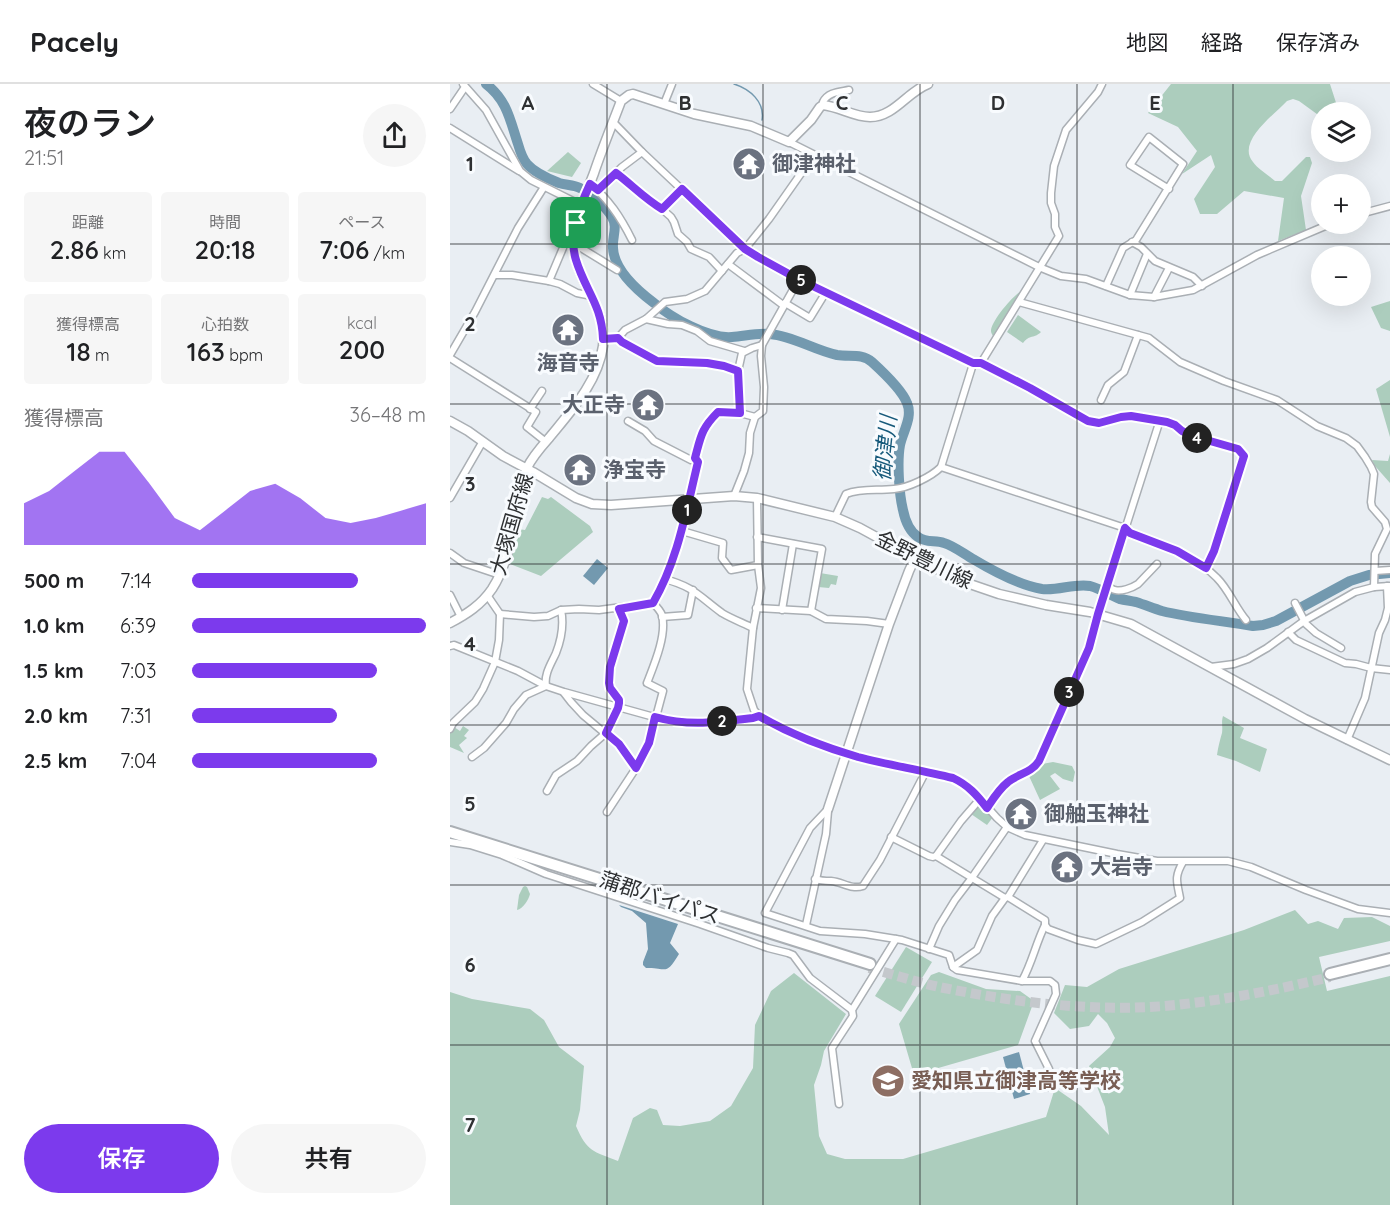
<!DOCTYPE html>
<html lang="ja">
<meta charset="utf-8">
<style>
body{margin:0;font-family:Quicksand,"Noto Sans JP",sans-serif;background:#f6f6f6;color:#202124;height:100vh;display:flex;flex-direction:column;font-size:22px;white-space:nowrap}
*{box-sizing:border-box;margin:0}
p{font-size:20px;color:#757577}
.icon{flex:none;width:33px;height:33px;fill:none;stroke:currentColor;stroke-width:2;stroke-linecap:round;stroke-linejoin:round}
.map{position:relative;flex:1;overflow:hidden}
.details{display:flex;flex-direction:column;background:#fff;width:450px}
.details>*{flex:none}
.fabs{position:absolute;left:861px;top:18px;display:grid;gap:12px}
.fabs a{display:grid;place-items:center;width:60px;height:60px;border-radius:50%;background:#fff;box-shadow:0 6px 24px #0002;font-size:30px}
.pin{position:absolute;display:grid;place-items:center;width:51px;height:51px;color:#fff;margin:-26px;border-radius:12px;box-shadow:0 3px 9px #0006}
.km{position:absolute;width:30px;height:30px;margin:-15px;border-radius:50%;background:#222;color:#fff;font-size:16px;line-height:30px;text-align:center}
.round{display:grid;place-items:center;flex:none;width:63px;height:63px;border-radius:32px;background:#f6f6f6}
.overview{display:flex;align-items:center;justify-content:space-between;height:102px;padding:0 24px}
h1{font-size:33px;font-weight:600;line-height:45px}
.stats{display:grid;grid-template-columns:repeat(3,1fr);gap:9px;height:102px;padding:6px 24px}
.stats div{display:grid;align-content:center;border-radius:6px;background:#f6f6f6;text-align:center}
.stats b{font-size:26px;font-weight:600}
.stats small{font-size:16px;font-weight:400}
.stats p{font-size:16px}
.chart{height:168px;padding:12px 24px}
.chart p{display:flex;justify-content:space-between}
.chart svg{width:100%;height:108px;margin-top:6px;fill:#7c3aed;opacity:.7}
.primary-button{display:flex;gap:12px;margin-top:auto;padding:12px 24px}
.primary-button a{flex:1;height:69px;border-radius:36px;background:#7c3aed;color:#fff;font-size:24px;font-weight:600;line-height:69px;text-align:center}
.primary-button a+a{background:#f6f6f6;color:#202124}
ul{padding:0 24px;list-style:none;font-size:20px}
li{display:grid;grid-template-columns:96px 72px 1fr;align-items:center;height:45px}
li i{height:15px;border-radius:8px;background:#7c3aed}
header{display:flex;align-items:center;gap:36px;box-sizing:border-box;height:84px;padding:0 30px;background:#fff;border-bottom:2px solid #e0e0e0}
header strong{font-size:28px}
nav{display:flex;gap:33px;margin-inline-start:auto;font-size:21px}
main{display:flex;flex:1;min-height:0}
.map>svg:first-child{display:block}
.green{fill:#accdbd}
.water{fill:#7399af}
.lines{fill:none;stroke-linecap:round;stroke-linejoin:round}
.stream{stroke:#7399af;stroke-width:1.5}
.river{stroke:#7399af;stroke-width:10}
.highway-tunnel{stroke:#c4c8cc;stroke-width:10;stroke-dasharray:10 5;stroke-linecap:butt}
.street-casing{stroke:#aaafb4;stroke-width:9}
.secondary-casing{stroke:#aaafb4;stroke-width:11}
.highway-casing{stroke:#aaafb4;stroke-width:14}
.street{stroke:#fff;stroke-width:6}
.secondary{stroke:#fff;stroke-width:8}
.highway{stroke:#fff;stroke-width:10}
.route-casing{stroke:#fff;stroke-width:12}
.route{stroke:#7c3aed;stroke-width:8}
.grid{fill:none;stroke:#2e3032;stroke-width:1.5;stroke-opacity:0.55}
.labels{text-anchor:middle;stroke-width:6;stroke-linejoin:round;paint-order:stroke}
.worship-label{font-size:21px;font-weight:bold;fill:#5b616d;stroke:#f8fbfe;text-anchor:start}
.street-label{font-size:21px;fill:#2e3032;stroke:#f8fbfe}
.education-label{font-size:21px;font-weight:bold;fill:#785e54;stroke:#f8fbfe;text-anchor:start}
.water-label{font-size:22px;font-style:italic;fill:#175a7b;stroke:#f8fbfe}
.grid-label{font-size:20px;text-anchor:middle;font-weight:bold;fill:#2e3032;stroke:#f8fbfe;stroke-width:6;stroke-linejoin:round;paint-order:stroke}
</style>
<header>
<strong>Pacely</strong>
<nav><a>地図</a><a>経路</a><a>保存済み</a></nav>
</header>
<main>
<section class="details">
<div class="overview"><div><h1>夜のラン</h1><p>21:51</p></div><a class="round"><svg class="icon" aria-label="share" viewBox="0 0 24 24"><path d="M12 15V3M7 8l5-5 5 5M5 13v7h14v-7"/></svg></a></div>
<div class="stats">
<div><p>距離</p><b>2.86<small> km</small></b></div>
<div><p>時間</p><b>20:18</b></div>
<div><p>ペース</p><b>7:06<small> /km</small></b></div>
</div>
<div class="stats">
<div><p>獲得標高</p><b>18<small> m</small></b></div>
<div><p>心拍数</p><b>163<small> bpm</small></b></div>
<div><p>kcal</p><b>200</b></div>
</div>
<div class="chart"><p><span>獲得標高</span>36–48 m</p>
<svg viewBox="0 0 160 44" preserveAspectRatio="none"><path d="M0 44V27L10 22L20 14L30 6L40 6L50 19L60 33L70 38L80 30L90 22L100 19L110 25L120 33L130 35L140 33L150 30L160 27V44z"/></svg>
</div>
<ul>
<li><b>500 m</b>7:14<i style="width:71%"></i></li>
<li><b>1.0 km</b>6:39<i style="width:100%"></i></li>
<li><b>1.5 km</b>7:03<i style="width:79%"></i></li>
<li><b>2.0 km</b>7:31<i style="width:62%"></i></li>
<li><b>2.5 km</b>7:04<i style="width:79%"></i></li>
</ul>
<div class="primary-button"><a>保存</a><a>共有</a></div>
</section>
<div class="map">
<svg width="940" height="1121" viewBox="0 0 940 1121">
<rect width="100%" height="100%" fill="#e9eef3"/>
<g class="green">
<path d="M721,0h159l9,28h-17l-1,5 -22,-16 -6,-2 -6,2c-13,14 -51,41 -34,61 5,7 15,13 22,19h7l24,-24h4l2,6 -11,33 5,34 -28,11 6,-43 -40,-7 -27,23h-17l-6,-15 21,-32 -4,-12 -29,19 15,-23 -19,-24 -30,-14z"/>
<polygon points="118,68 131,79 122,93 97,87"/>
<path d="M573,206l-29,46h-1c-1,-2 -2,-3 -2,-5 0,-10 24,-38 32,-41z"/>
<polygon points="940,217 940,247 931,244 921,223"/>
<path d="M568,231l23,17c-7,7 -11,2 -18,11l-16,-11z"/>
<polygon points="940,296 940,353 926,305"/>
<polygon points="940,370 940,399 925,382 922,376 938,377"/>
<polygon points="92,413 98,415 101,413 140,442 143,448 91,492 60,480 68,445 75,446"/>
<polygon points="370,489 388,492 386,501 381,500 379,504 368,503"/>
<path d="M773,632l21,12 -4,10 27,11 -7,23 -24,-11 -19,-6c1,-8 3,-15 5,-22 1,-7 -1,-10 1,-17z"/>
<polygon points="13,642 19,646 14,652 17,654 9,661 14,669 0,663 0,648 4,643 10,647"/>
<polygon points="603,678 622,682 625,688 623,698 613,695 605,689 600,692 610,705 590,716 579,692 592,680"/>
<polygon points="528,721 531,721 543,733 537,741 521,730"/>
<path d="M75,802l2,1 3,7c-1,5 -7,15 -13,16l2,-15 4,-8z"/>
<path d="M845,826l13,14 10,-3 20,8 6,-11 28,-1 18,9v15l-71,16 8,34 63,-15v229h-940v-213l22,7 58,10 14,11 15,27 25,19 -4,44 -4,16c11,26 17,25 42,35l15,-43 17,-10 7,2 6,15 17,1 30,-5 21,-15 22,-38 2,-43 16,-34 23,-18 52,41 -22,37 -3,14 -7,20 5,51 8,18 18,5h58l143,-42 9,-29 26,18 28,29 -4,-28 -16,-41 21,-19 5,-9 -8,-15 -9,-9 -9,12 -19,3 -16,-16 11,-28 22,2 32,-18 125,-39z"/>
<polygon points="456,863 482,878 451,928 425,912"/>
<polygon points="489,888 536,905 570,907 584,917 568,961 464,991 449,940 481,891"/>
</g>
<g class="water">
<polygon points="147,475 158,484 144,501 133,492"/>
<path d="M169,821l59,19 -8,19 9,11c-14,23 -12,13 -33,14l-3,-3v-3l5,-13 -2,-26 -14,-12 -11,-4z"/>
<polygon points="569,968 580,1010 564,1015 553,973"/>
</g>
<g class="lines">
<path class="stream" d="M284,0c16,5 31,18 28,36"/>
<path class="river" d="M36,0c21,16 24,36 32,60 2,7 4,14 9,20 7,8 22,15 32,19 7,2 15,2 21,5 11,5 26,19 32,29 6,10 0,20 1,31 1,22 25,43 41,55 18,15 54,36 78,34 13,-1 25,-4 38,-3 23,2 44,16 67,21 13,2 25,-2 35,7 11,10 30,28 35,41 6,14 -4,28 -7,42 -3,16 -1,49 3,65 2,10 6,21 15,27 8,6 17,3 26,6 10,3 20,11 29,16 20,12 45,26 69,30 16,2 33,-6 48,-3 11,3 20,9 30,13 5,1 11,2 16,3 9,3 17,6 26,9 28,7 62,10 91,15l10,-1 13,-4 74,-40 19,-6 21,-2"/>
<path class="highway-tunnel" d="M419,884c23,6 47,14 70,19 74,15 151,25 226,19 56,-5 111,-16 165,-29"/>
<g class="street-casing">
<g id="street">
<polyline points="13,0 36,26 70,87 81,96 131,121"/>
<polyline points="143,0 171,17"/>
<polyline points="214,20 222,0"/>
<path d="M373,21v-3c5,-10 16,-10 26,-12"/>
<polyline points="0,25 15,3"/>
<polyline points="163,38 192,68 295,165 349,195 523,280 531,279 580,304 638,337 649,339 671,333 681,332 718,338 725,341 732,347 746,353 788,365 794,372 764,467 756,484"/>
<polyline points="0,44 69,87"/>
<polyline points="339,58 589,183 611,192 636,195 680,211 704,213 743,206 807,171 880,140"/>
<polyline points="166,89 182,101 196,115 212,125 221,133 224,138 228,150 237,158 241,165 259,173 272,187"/>
<path d="M140,100c19,15 31,34 42,56"/>
<polyline points="148,106 172,83 192,68"/>
<polyline points="212,125 232,105"/>
<polyline points="910,130 940,122"/>
<polyline points="682,158 691,163 705,177 743,193 752,202"/>
<polyline points="123,159 167,186"/>
<polyline points="278,180 333,221"/>
<polyline points="45,191 62,191 99,197 110,200 127,209 142,212"/>
<polyline points="99,197 118,152 124,144"/>
<polyline points="656,202 673,164 686,156 733,80 699,53 680,81 719,105"/>
<polyline points="680,211 697,170"/>
<polyline points="704,213 719,184"/>
<polyline points="569,218 699,254 730,278 774,297 827,316 867,342 896,354 907,362 915,373 921,383 924,390 921,418 922,423 935,438 937,445 925,470 924,503"/>
<polyline points="335,219 360,234 376,208"/>
<polyline points="196,235 218,240 232,241 247,247 260,257 294,267"/>
<polyline points="168,254 175,246 196,235 215,218 237,215 255,207 287,169 295,165 319,135 364,71"/>
<polyline points="153,255 168,254 172,258 207,277 257,279 274,282 288,287"/>
<polyline points="0,271 25,228 68,144 94,103"/>
<polyline points="0,274 86,328 77,343 96,358"/>
<polyline points="531,279 609,152 605,143 605,130 601,119 601,109 604,82 616,46 648,8 652,0"/>
<polyline points="651,316 658,301 674,288 688,251"/>
<polyline points="80,325 92,307"/>
<polyline points="290,329 288,287 292,269 302,264 312,261"/>
<polyline points="178,337 195,347 204,357 241,376 245,374"/>
<path d="M491,383l184,61 5,5c29,11 65,22 87,45 12,12 18,29 29,42"/>
<polyline points="284,412 294,387 299,369 300,349 305,333 313,327 314,303 311,272 312,261 349,195"/>
<polyline points="0,414 33,357"/>
<polyline points="307,414 308,481 311,504 303,544 297,605 304,626 309,632"/>
<path d="M385,433l11,-23c16,-6 31,-3 48,-5 14,-1 37,-12 47,-22l32,-103"/>
<polyline points="232,447 273,459 272,474 281,486 308,481"/>
<polyline points="307,453 372,465 361,527"/>
<polyline points="0,469 14,479 50,491"/>
<polyline points="925,487 940,486"/>
<path d="M214,495c29,7 36,18 58,34 10,6 21,10 31,15"/>
<path d="M657,501c1,1 6,5 8,5 6,2 17,-2 23,-6l19,-20"/>
<polyline points="0,511 11,533"/>
<polyline points="845,519 856,540 866,549 891,564"/>
<polyline points="306,524 361,527 376,535 417,537 439,540"/>
<polyline points="332,526 343,460"/>
<path d="M50,530l34,3 14,-1 13,-6 18,-1 20,1 54,-7c25,-44 33,-92 45,-141l-3,-4c6,-22 6,-29 23,-46l22,1 15,4"/>
<polyline points="212,533 238,531 243,506"/>
<polyline points="838,548 846,556 895,579 906,580 921,584 940,586"/>
<path d="M0,562l4,-1 64,26 28,15 18,6 108,30 38,1 43,-5 6,-2c32,19 67,33 103,42 30,7 61,12 91,20l14,7 6,6 24,27 10,9 18,8 92,19 40,7h71l23,6 55,23 52,19 32,4"/>
<polyline points="761,583 784,580 798,575 817,564 854,537 905,508 924,503 940,502"/>
<polyline points="114,609 121,618 133,631 169,661 186,684"/>
<polyline points="0,645 3,639 25,618 33,605 45,578 49,556 50,530 37,511"/>
<polyline points="897,656 915,614 929,549 935,536 938,524 937,502"/>
<path d="M22,673l12,-9 22,-25 8,-14 12,-14 20,-9c-2,-12 5,-22 10,-33 5,-13 8,-29 5,-43"/>
<polyline points="97,707 106,691 127,677 141,662 156,649 168,624 169,616 160,604 159,599 161,583 174,537 169,525"/>
<path d="M537,724c6,-9 12,-19 21,-26 11,-9 22,-8 31,-21l50,-113 9,-34 62,-194"/>
<polyline points="378,725 360,744 315,829 370,847 415,850 452,856 499,871 503,883 507,886 572,897 600,897 605,901 606,910 585,957 599,985 599,1003"/>
<path d="M157,728l29,-44 13,-25 14,-52 -16,-8c7,-18 20,-48 15,-68 -2,-5 -5,-8 -9,-12"/>
<path d="M441,753l38,19 4,1 3,-1 69,42 3,-1 37,23v5l3,4 30,11 18,4 46,-22 38,-24c-3,-16 -6,-21 3,-36"/>
<polyline points="0,758 20,761 52,771 96,790 250,840 318,864 338,869 343,871 360,894 402,926"/>
<polyline points="486,772 511,737 530,715"/>
<path d="M365,795c6,2 10,2 16,2 12,1 20,9 32,5l17,-26 46,-89"/>
<polyline points="558,813 593,756"/>
<polyline points="356,841 376,750 378,727"/>
<polyline points="479,865 489,842 505,816 521,795 557,743"/>
<polyline points="503,883 527,866 542,832 555,814"/>
<path d="M572,897c10,-18 14,-38 23,-56"/>
<polyline points="389,1020 382,964 403,932 402,926 446,855"/>
</g>
</g>
<g class="secondary-casing">
<g id="secondary">
<polyline points="0,337 18,347 53,372 83,388 126,414 142,420 161,421 284,412 307,414 385,433 410,444 465,474 511,497 549,510 596,521 640,528 681,540 855,635 940,676"/>
<path d="M0,539c17,-9 31,-18 42,-34 17,-26 21,-61 27,-91 3,-10 4,-21 8,-30 5,-11 14,-21 22,-30 22,-27 49,-56 54,-92 4,-35 -21,-58 -28,-90 -7,-28 9,-56 19,-83 8,-24 18,-48 27,-72l8,-6 4,-1 61,20 57,12 38,16 22,-22 9,-13 3,-2c17,2 31,12 47,12 24,0 37,-25 58,-33"/>
<polyline points="378,725 439,540 459,487 465,474"/>
</g>
</g>
<g class="highway-casing">
<g id="highway">
<polyline points="0,748 420,880"/>
<polyline points="880,890 940,875"/>
</g>
</g>
<use href="#street" class="street"/>
<use href="#secondary" class="secondary"/>
<use href="#highway" class="highway"/>
</g>
<g class="lines">
<g class="route-casing">
<path id="route" d="M166,89c16,12 29,26 46,36l20,-20 63,60 13,8 40,22 175,84h8l49,25 58,33 11,2 22,-6 10,-1 36,6 8,3 7,6 14,6 42,12 6,7 -30,95 -8,17 -29,-17 -47,-18 -5,-5 -27,86 -9,34 -50,113c-9,13 -20,12 -31,21 -9,7 -15,17 -21,26 -10,-13 -19,-23 -34,-30 -32,-8 -64,-13 -95,-21 -35,-10 -68,-23 -99,-41l-6,2c-35,4 -63,9 -98,-1l-6,26 -13,25 -17,-24 -13,-11 12,-25 1,-5v-3l-9,-12 -1,-5 1,-16 14,-46 -5,-12 34,-6c25,-43 33,-92 45,-141l-3,-4c6,-22 6,-29 23,-46l22,1 -2,-42 -14,-5 -17,-3 -50,-2 -35,-19 -4,-4 -15,1c-1,-34 -18,-49 -27,-79 -8,-25 3,-52 14,-76l8,6z"/>
</g>
<use href="#route" class="route"/>
</g>
<path class="grid" d="M157,0v1121M313,0v1121M470,0v1121M627,0v1121M783,0v1121M0,160h940M0,320h940M0,480h940M0,641h940M0,801h940M0,961h940"/>
<defs>
<g id="temple-disc" transform="scale(1.725)"><circle r="9.5" fill="#6b7280" stroke="#f8fbfe"/><path d="M0-6L5-2H3V0L6.5 2.5H4V6H1.5V3h-3V6H-4V2.5H-6.5L-3 0V-2H-5Z" fill="#fff"/></g>
<g id="school-disc" transform="scale(1.725)"><circle r="9.5" fill="#8d6e63" stroke="#f8fbfe"/><path d="M0-5L7-2L0 1L-7-2ZM-4 1L0 2.5L4 1V4Q0 6-4 4Z" fill="#fff"/></g>
</defs>
<g fill-rule="evenodd">
<use href="#temple-disc" x="299" y="80"/>
<use href="#temple-disc" x="118" y="246"/>
<use href="#temple-disc" x="198" y="321"/>
<use href="#temple-disc" x="130" y="386"/>
<use href="#temple-disc" x="571" y="730"/>
<use href="#temple-disc" x="617" y="783"/>
<use href="#school-disc" x="438" y="997"/>
</g>
<g class="labels">
<g class="worship-label">
<text x="322" y="87">御津神社</text>
<text x="118" y="286" text-anchor="middle">海音寺</text>
<text x="175" y="328" text-anchor="end">大正寺</text>
<text x="153" y="393">浄宝寺</text>
<text x="594" y="737">御舳玉神社</text>
<text x="640" y="790">大岩寺</text>
</g>
<g class="street-label">
<text transform="translate(62 440) rotate(-74)" y="7">大塚国府線</text>
<text transform="translate(474 476) rotate(26)" y="7">金野豊川線</text>
<text transform="translate(210 814) rotate(18)" y="7">蒲郡バイパス</text>
</g>
<g class="education-label">
<text x="461" y="1004">愛知県立御津高等学校</text>
</g>
<g class="water-label">
<text transform="translate(435 364) rotate(-84)" y="8">御津川</text>
</g>
</g>
<g class="grid-label">
<text x="78" y="26">A</text>
<text x="235" y="26">B</text>
<text x="392" y="26">C</text>
<text x="548" y="26">D</text>
<text x="705" y="26">E</text>
<text x="20" y="87">1</text>
<text x="20" y="247">2</text>
<text x="20" y="407">3</text>
<text x="20" y="567">4</text>
<text x="20" y="727">5</text>
<text x="20" y="888">6</text>
<text x="20" y="1048">7</text>
</g>
</svg>
<div class="fabs">
<a><svg class="icon" aria-label="layers" viewBox="0 0 24 24"><path d="M12 4l9 5-9 5-9-5zM3 14l9 5 9-5"/></svg></a>
<a>+</a>
<a>−</a>
</div>
<div class="pin" style="left:126px;top:139px;background:#1e9e55"><svg class="icon" aria-label="arrive" viewBox="0 0 24 24"><path d="M6 21V4h12l-3 4 3 4H6"/></svg></div>
<b class="km" style="left:237px;top:426px">1</b>
<b class="km" style="left:272px;top:637px">2</b>
<b class="km" style="left:619px;top:608px">3</b>
<b class="km" style="left:747px;top:354px">4</b>
<b class="km" style="left:351px;top:196px">5</b>
</div>
</main>
